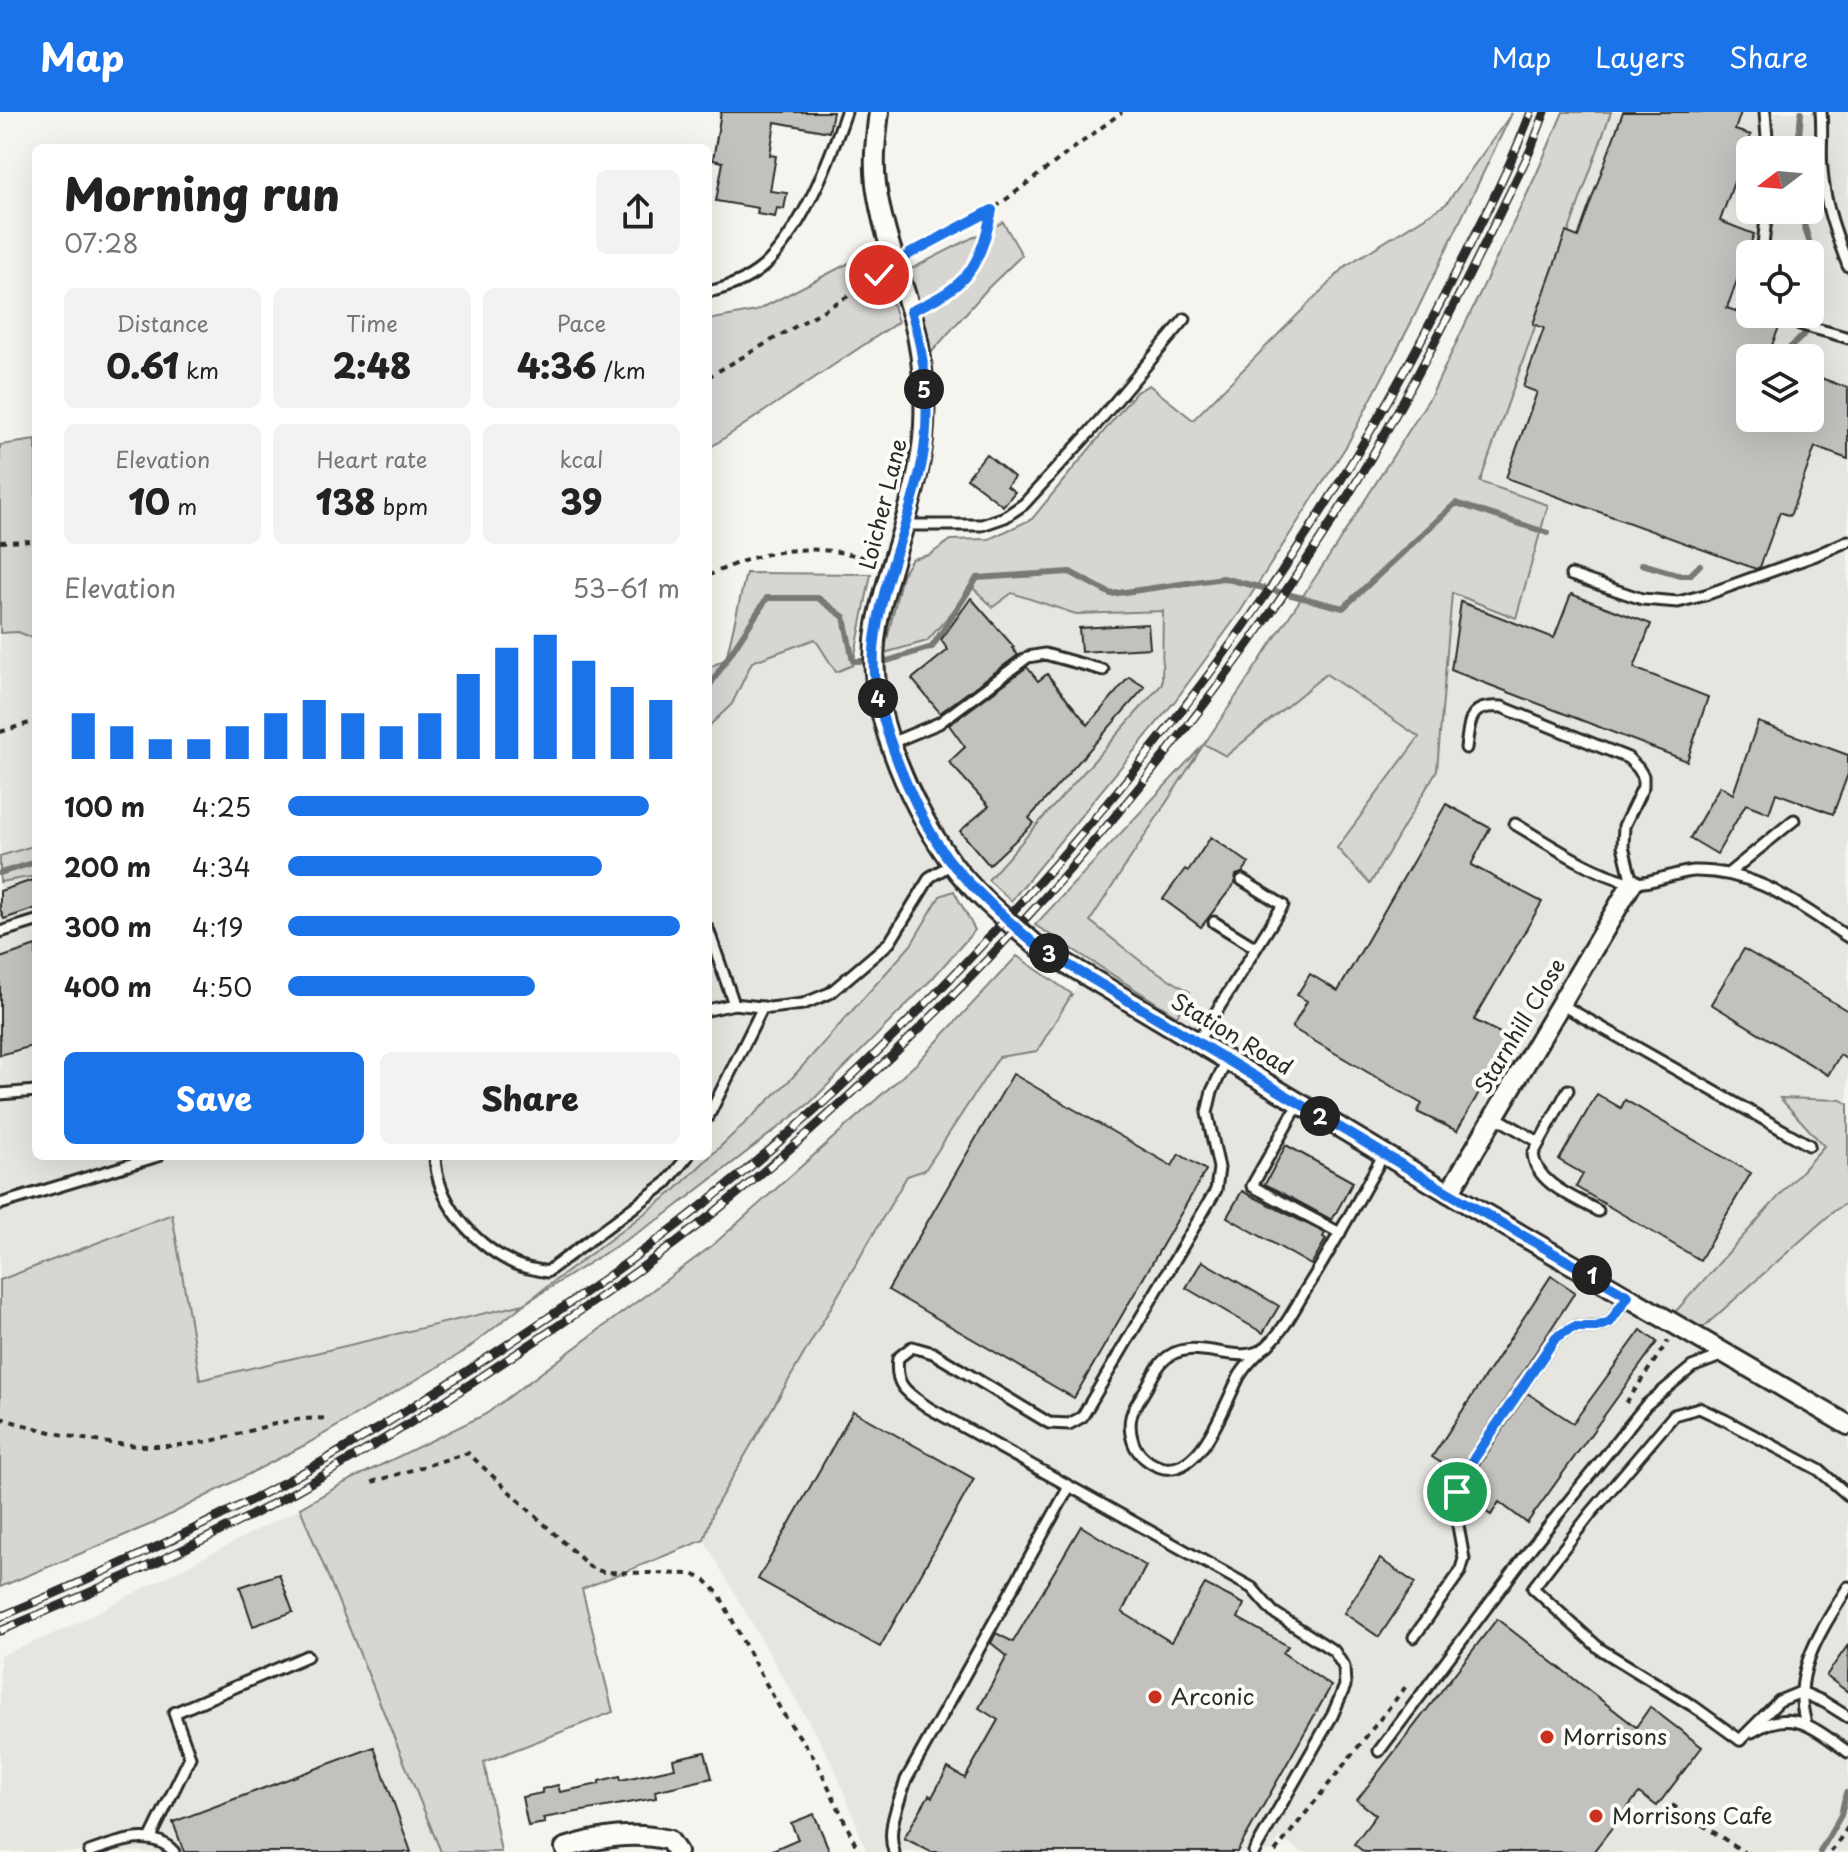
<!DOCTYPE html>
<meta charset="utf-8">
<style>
body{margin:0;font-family:"Playpen Sans",sans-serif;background:#f2f2f2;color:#222;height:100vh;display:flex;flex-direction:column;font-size:30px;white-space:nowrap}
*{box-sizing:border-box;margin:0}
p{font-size:26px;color:#767676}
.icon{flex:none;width:44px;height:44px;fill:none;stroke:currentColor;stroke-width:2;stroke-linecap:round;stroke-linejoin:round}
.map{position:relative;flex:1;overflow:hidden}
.panel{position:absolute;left:32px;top:32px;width:680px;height:1016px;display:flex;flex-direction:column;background:#fff;border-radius:12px;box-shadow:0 8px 32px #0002}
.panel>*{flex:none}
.needle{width:52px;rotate:254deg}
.tools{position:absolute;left:1736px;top:24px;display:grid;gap:16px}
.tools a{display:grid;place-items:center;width:88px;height:88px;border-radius:12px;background:#fff;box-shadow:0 8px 32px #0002;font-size:40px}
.pin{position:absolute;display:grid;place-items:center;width:68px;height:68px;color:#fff;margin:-34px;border:4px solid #fff;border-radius:50%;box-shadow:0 2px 8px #0007}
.km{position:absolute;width:40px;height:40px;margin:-20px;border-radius:50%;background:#222;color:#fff;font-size:22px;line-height:40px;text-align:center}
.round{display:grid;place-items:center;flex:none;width:84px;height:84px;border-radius:12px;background:#f2f2f2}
.summary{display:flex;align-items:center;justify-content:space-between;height:136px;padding:0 32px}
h1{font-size:44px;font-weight:800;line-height:60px}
.figures{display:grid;grid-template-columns:repeat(3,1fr);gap:12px;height:136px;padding:8px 32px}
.figures div{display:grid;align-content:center;border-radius:12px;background:#f2f2f2;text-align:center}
.figures b{font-size:34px;font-weight:800}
.figures small{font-size:22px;font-weight:400}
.figures p{font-size:22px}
.chart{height:224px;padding:16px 32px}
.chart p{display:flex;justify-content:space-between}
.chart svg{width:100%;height:144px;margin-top:8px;stroke:#1a73e8;stroke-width:6}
.button{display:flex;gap:16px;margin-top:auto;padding:16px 32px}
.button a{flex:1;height:92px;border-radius:12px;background:#1a73e8;color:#fff;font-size:32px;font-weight:800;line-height:92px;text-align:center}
.button a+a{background:#f2f2f2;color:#222}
ul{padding:0 32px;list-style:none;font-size:26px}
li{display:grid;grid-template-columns:128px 96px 1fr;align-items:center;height:60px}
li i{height:20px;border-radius:10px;background:#1a73e8}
header{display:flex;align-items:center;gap:48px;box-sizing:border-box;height:112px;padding:0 40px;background:#1a73e8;color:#fff}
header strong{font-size:38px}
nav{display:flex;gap:44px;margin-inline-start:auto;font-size:28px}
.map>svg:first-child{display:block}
.built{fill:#e6e5e0;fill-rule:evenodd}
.green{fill:#d7d6d2;stroke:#81807e;stroke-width:2}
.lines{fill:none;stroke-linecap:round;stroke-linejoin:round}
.stream{stroke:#797877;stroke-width:6}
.building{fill:#c2c1be;stroke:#2b2b2b;stroke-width:2}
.lane-casing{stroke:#2b2b2b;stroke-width:15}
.street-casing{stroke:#2b2b2b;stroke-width:24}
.path{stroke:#2b2b2b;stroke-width:4;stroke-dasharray:6 6;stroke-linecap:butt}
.lane{stroke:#fdfcf7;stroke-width:9}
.street{stroke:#fdfcf7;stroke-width:18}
.rail-casing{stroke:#2b2b2b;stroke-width:9}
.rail{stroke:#fdfcf7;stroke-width:6;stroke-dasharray:18;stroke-linecap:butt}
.path-bridge{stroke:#2b2b2b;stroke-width:4;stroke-dasharray:6 6;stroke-linecap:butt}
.route-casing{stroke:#fff;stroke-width:16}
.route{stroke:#1a73e8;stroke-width:10}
.poi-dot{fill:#c8321e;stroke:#fdfcf7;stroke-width:3}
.labels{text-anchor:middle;stroke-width:8;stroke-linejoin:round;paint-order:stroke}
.street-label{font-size:22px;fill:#2b2b2b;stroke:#fdfcf7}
.poi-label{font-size:22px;fill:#2b2b2b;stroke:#fdfcf7;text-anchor:start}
</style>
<header>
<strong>Map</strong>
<nav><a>Map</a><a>Layers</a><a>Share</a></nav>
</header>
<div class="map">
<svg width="1848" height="1740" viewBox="0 0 1848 1740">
<rect width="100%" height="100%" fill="#f5f4ef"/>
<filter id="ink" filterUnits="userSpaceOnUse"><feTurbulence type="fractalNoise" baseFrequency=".0125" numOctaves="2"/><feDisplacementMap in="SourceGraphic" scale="16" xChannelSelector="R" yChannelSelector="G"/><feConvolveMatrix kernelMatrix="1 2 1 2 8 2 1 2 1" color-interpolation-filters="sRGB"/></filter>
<g filter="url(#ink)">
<g class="built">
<path d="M1611,0h237v992l-7,-4 -60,-2 43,48 -148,165 172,-109v650h-548l-20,-15 -8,15h-405l-34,-88 -129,-224 10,-31 193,-333 18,-6 74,-113 38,-6 56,-91 83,55 14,-23 -47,-29 -53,-42 115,-178 21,13 100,-83 93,64 -82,110 34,36 66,-113 15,-177 63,25 -35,-136zM1750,38h60v60h-60zM1750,142h60v60h-60zM1750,246h60v60h-60z"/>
<polygon points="973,476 1012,481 1076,502 1163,499 1162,572 988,768 940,784 911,833 791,967 673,1080 524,1192 199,1269 0,1168 0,770 36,764 36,1044 708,1044 708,615 732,592 752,550 815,527 837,560 884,541 927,529"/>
<polygon points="18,520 36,527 36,733 0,744 0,521"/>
<polygon points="300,1396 441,1740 0,1740 0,1544 67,1516"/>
</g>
<g class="green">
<polygon points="1563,0 1611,0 1480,370 1548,393 1516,506 1452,481 1437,658 1370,772 1337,736 1419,625 1326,562 1226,644 1204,632 1090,809 1143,851 1190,880 1177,904 1035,813 1205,631 1336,434 1432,282 1536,63"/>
<polygon points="1512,1 1412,209 1347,333 1240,500 1175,589 1011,789 988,768 1162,572 1163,499 1076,502 1012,481 993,495 973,476 927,529 884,541 902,463 912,447 929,443 951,428 989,427 1032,407 1136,280 1149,273 1193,308 1347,153 1446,92"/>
<polygon points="1003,110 1022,143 988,176 931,241 907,159"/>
<polygon points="876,137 898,210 708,337 708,208 756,199"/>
<polygon points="36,328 36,527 18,520 0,521 0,333"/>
<polygon points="746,461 871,462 853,553 836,560 815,527 752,550 732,592 708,615 708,556 726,547"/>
<polygon points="36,733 36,764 0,770 0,744"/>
<polygon points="954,779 975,818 931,868 810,991 664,1104 524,1192 465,1239 305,1333 154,1411 0,1475 0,1168 172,1102 200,1268 524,1192 673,1080 791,967 911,833 940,784"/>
<polygon points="1017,844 1072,882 1037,939 999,945 925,1058 907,1064 714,1397 704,1428 582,1477 613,1600 484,1650 501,1740 441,1740 300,1396 344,1371 486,1302 713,1133 916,952"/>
<polygon points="1780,986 1841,988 1848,992 1848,1090 1834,1099 1698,1220 1678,1209 1676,1199 1824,1034"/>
</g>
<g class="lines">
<g class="stream">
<polyline points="1798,38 1801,0"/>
<path d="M1778,246c12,-11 33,-26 38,-42 11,-32 -8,-74 -16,-106"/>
<polyline points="1642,452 1680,463 1690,463 1700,453"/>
<polyline points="708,576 767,486 818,486 844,505 853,549 887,549 932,535 977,466 1070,460 1111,482 1223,466 1343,496 1456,391 1548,421"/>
<polyline points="0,761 36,750"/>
<polyline points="1820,1740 1841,1703 1846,1681"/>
</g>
</g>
<g class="building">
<polygon points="721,0 833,0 829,20 775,10 770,43 776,44 770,79 787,81 784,97 777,96 775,105 757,102 758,96 716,89 723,50 713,48"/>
<polygon points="1623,0 1741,0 1735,18 1751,23 1720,109 1754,122 1727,196 1779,215 1767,246 1750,246 1750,306 1810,306 1810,262 1848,276 1848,347 1815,335 1790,404 1780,400 1760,455 1756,457 1506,366 1537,280 1523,275 1544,216 1533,212 1566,120 1578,125"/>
<polygon points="986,342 1014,365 1007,374 1015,380 1003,394 967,366"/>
<polygon points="1571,482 1651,512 1634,556 1708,585 1687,649 1451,558 1461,490 1554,526"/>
<polygon points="971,486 1014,535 1012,536 1018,543 940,601 912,567 948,538 941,528"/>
<polygon points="1148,512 1150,536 1081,540 1079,516"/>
<polygon points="1027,555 1038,569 1047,562 1088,613 1129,565 1145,575 1029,706 1034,711 989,753 960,719 989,694 949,650 965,635 949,613"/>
<polygon points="1758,610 1848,643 1848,662 1833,702 1776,681 1769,701 1746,692 1717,742 1690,726 1720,674 1733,682"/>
<polygon points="1446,692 1490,716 1471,753 1542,790 1474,908 1510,926 1457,1019 1417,1000 1422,992 1292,916 1307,889 1297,883 1310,862 1338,879"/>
<polygon points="1211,725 1249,751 1242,761 1236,763 1235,771 1201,815 1163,787 1185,757 1188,759"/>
<polygon points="36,767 36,796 4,807 0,797 0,779"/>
<polygon points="36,834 36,933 0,943 0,846"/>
<polygon points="1744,837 1848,899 1848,948 1840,943 1828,963 1711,892"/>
<polygon points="1013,962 1172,1054 1179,1042 1206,1058 1074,1286 888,1178"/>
<polygon points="1597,982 1621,996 1625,988 1751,1061 1700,1148 1576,1075 1583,1062 1559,1048"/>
<polygon points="1286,1033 1353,1070 1332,1108 1265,1072"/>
<polygon points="1242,1079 1325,1121 1323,1125 1326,1127 1311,1153 1227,1105"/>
<polygon points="1202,1149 1279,1194 1263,1221 1186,1176"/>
<polygon points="1551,1164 1575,1180 1457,1361 1432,1345"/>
<polygon points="1641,1218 1657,1230 1527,1411 1499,1390 1491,1403 1465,1386 1474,1372 1470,1370 1476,1358 1527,1281 1573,1311"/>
<polygon points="853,1299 974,1367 880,1535 758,1467"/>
<polygon points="1081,1414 1146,1454 1122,1500 1171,1530 1205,1472 1244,1492 1238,1506 1288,1534 1283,1541 1331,1574 1237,1740 931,1740 904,1726 929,1683 932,1685 948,1656 965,1666 998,1608 979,1596 1007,1544 991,1531 996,1521 1013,1530"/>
<polygon points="1380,1447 1415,1471 1379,1525 1344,1501"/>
<polygon points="279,1462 293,1500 253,1514 240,1475"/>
<polygon points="1497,1507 1636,1615 1650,1595 1702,1635 1657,1694 1639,1681 1593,1740 1364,1740 1354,1732 1376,1703 1357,1688"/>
<polygon points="1848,1533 1848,1580 1826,1564"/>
<polygon points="374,1635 411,1740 184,1740 173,1710"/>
<polygon points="705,1640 712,1666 655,1679 656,1686 543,1706 545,1711 528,1714 522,1685 542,1681 542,1677 558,1673 560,1680 599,1672 599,1669 620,1664 621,1668 675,1656 673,1647"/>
<polygon points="814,1702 830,1740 768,1740 798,1727 791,1711"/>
</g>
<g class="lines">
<g class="lane-casing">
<g id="lane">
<polyline points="1765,0 1768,38"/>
<path d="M1821,0c2,19 -1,38 1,57 2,34 14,65 26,97"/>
<polyline points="1762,142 1767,98"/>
<path d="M708,180c22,-5 45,-14 61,-31 36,-38 60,-100 77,-149"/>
<path d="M1776,202c17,11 52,17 72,24"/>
<polyline points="905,413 982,413 1005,405 1024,392 1089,321 1185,207"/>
<polyline points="1571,463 1642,487 1678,490 1705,483 1816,443 1848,429"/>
<polyline points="891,631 939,611 1028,545 1045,542 1103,558"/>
<path d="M1466,636c4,-29 3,-44 36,-41l126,51 10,10 5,8v11l-19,39 -1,20 9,37"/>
<path d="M1515,712c36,21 73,47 114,58 17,4 46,-10 65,-11 63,-1 104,34 154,66"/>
<polyline points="1729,761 1794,708"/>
<polyline points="1214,810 1256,836"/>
<polyline points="708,817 734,892"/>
<polyline points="0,820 36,809"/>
<polyline points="1562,893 1809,1033"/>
<polyline points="708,898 734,892 770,896 803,892 830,881 890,830 930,765 952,752"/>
<polyline points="1198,929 1283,793 1242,768"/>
<path d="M1227,948l-15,31 -5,22 12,55 -3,22 -134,227 -13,7 -20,-1 -116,-70 -21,-6 -14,11c-4,29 10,35 31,50l323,180 21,24 61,39 10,16 1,19 -13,30 -78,136"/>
<path d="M1568,978l-35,64c3,30 41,43 65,57"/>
<polyline points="0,982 36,979"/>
<polyline points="1299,991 1252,1074 1340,1121"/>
<polyline points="1494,1004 1539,1030"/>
<polyline points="708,1005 763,895"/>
<path d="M435,1044c1,45 37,86 76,106 10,6 24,7 36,10l119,-89 22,-27"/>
<polyline points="0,1092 158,1044"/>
<path d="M1264,1236c-10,9 -17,16 -24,27 -15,27 -37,99 -76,93 -14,-3 -27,-14 -31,-26 -7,-22 -1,-32 11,-50 6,-10 11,-23 19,-31 29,-30 76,10 104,-15 16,-15 27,-36 38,-55 28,-44 53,-91 79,-137"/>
<polyline points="1414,1525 1460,1460 1464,1447 1455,1397 1457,1380 1469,1354 1556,1225 1574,1215 1596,1215 1610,1210 1628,1184"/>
<path d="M1806,1611c-16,-50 17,-95 42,-136"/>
<path d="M1752,1620c40,-26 62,-4 96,20"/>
<polyline points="1740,1628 1693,1594 1600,1537 1533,1476 1591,1401 1674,1303 1699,1296 1725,1308 1819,1358 1848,1383"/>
<polyline points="1740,1628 1779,1589 1801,1580 1824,1590 1848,1605"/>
<polyline points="1379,1639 1531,1436 1646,1293 1692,1255 1726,1242"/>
<polyline points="150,1727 190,1645 174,1601 307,1544"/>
<path d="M89,1740c27,-9 62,-25 85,0"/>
<path d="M894,1740c-8,-24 5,-49 12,-72l163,-293"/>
</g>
</g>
<g class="street-casing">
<g id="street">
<path d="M879,0c-3,24 -6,48 -3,72 6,47 24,90 37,134 7,26 10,51 11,78 5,82 -32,150 -47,229 -14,77 30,175 74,237 23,32 57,59 86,84l412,247 399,232"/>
<polyline points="1449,1081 1632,771"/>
<path d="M565,1736c35,-11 69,-17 104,-8l8,12"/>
</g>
</g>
<g class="path">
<polyline points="911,141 992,98 1122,0"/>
<path d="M926,193c45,-22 55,-48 66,-95"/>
<polyline points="708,265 850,183 879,163"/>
<polyline points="0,430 36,429"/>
<path d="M708,464c56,-28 107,-35 167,-15"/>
<polyline points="0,620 36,609"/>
<polyline points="1626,1291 1668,1229"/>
<path d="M0,1306c63,19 133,35 198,25 44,-6 87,-29 132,-24"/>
<polyline points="372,1370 468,1341 590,1455 603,1460 692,1462 705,1468 719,1482 750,1543 782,1600 816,1648 859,1740"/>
<polyline points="1672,1693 1744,1740"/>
<polyline points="1275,1740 1407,1573"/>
<polyline points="1831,1740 1848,1715"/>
</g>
<use href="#lane" class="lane"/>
<use href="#street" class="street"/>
<g class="rail-casing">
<g id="rail">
<path d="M0,1505c92,-39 182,-80 270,-127 72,-37 141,-82 208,-126 78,-51 154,-102 226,-160 116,-91 222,-196 320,-305 172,-190 319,-397 432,-627 27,-52 54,-105 75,-160"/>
<path d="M0,1519c97,-41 195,-84 287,-135 74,-41 145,-86 215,-133 73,-48 146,-97 214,-152 232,-188 443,-424 606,-674 80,-123 144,-254 208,-386l15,-39"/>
</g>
</g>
<use href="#rail" class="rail"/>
<polyline class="path-bridge" points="879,163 911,141"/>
</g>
</g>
<g class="lines" filter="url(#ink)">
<g class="route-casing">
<path id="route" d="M879,163l32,-22 81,-43c-13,60 -25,76 -81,101 15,46 20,104 11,151 -11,56 -36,109 -45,165 -4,22 -5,45 0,67 11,52 43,131 77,172 25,29 54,55 83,80l412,247 179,103 -18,26 -14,5h-22l-18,10 -87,129 -12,26"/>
</g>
<use href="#route" class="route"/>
</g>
<g class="poi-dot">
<circle cx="1155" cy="1585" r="8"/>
<circle cx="1547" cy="1625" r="8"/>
<circle cx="1596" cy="1704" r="8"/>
</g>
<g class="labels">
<g class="street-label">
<text transform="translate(883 392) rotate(-76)" y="8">Loicher Lane</text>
<text transform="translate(1520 914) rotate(-59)" y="8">Starnhill Close</text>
<text transform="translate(1232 922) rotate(31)" y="8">Station Road</text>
</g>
<g class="poi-label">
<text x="1171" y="1593">Arconic</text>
<text x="1563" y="1633">Morrisons</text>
<text x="1612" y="1712">Morrisons Cafe</text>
</g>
</g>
</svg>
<div class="tools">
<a><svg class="needle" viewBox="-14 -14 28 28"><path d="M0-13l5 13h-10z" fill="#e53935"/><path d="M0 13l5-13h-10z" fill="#767676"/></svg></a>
<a><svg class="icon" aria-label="locate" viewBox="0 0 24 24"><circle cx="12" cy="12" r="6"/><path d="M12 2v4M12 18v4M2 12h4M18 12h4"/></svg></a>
<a><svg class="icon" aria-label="layers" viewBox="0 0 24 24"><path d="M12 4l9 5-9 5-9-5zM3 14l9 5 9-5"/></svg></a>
</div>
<div class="pin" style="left:1457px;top:1380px;background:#1e9e55"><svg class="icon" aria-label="arrive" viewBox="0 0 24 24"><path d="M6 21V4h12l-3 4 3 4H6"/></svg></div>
<div class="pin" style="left:879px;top:163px;background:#d93025"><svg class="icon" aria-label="check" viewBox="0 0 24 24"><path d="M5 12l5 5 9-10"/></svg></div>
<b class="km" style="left:1592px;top:1163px">1</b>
<b class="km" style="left:1320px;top:1004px">2</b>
<b class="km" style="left:1049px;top:841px">3</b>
<b class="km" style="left:878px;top:586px">4</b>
<b class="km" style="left:924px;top:277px">5</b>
<section class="panel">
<div class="summary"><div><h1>Morning run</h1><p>07:28</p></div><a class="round"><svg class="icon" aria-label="share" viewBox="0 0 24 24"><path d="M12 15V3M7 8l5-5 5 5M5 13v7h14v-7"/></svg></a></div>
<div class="figures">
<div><p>Distance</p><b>0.61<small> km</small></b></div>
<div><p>Time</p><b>2:48</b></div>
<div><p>Pace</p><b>4:36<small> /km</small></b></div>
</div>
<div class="figures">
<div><p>Elevation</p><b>10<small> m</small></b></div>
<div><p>Heart rate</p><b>138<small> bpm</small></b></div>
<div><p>kcal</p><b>39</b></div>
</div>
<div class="chart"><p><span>Elevation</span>53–61 m</p>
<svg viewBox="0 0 160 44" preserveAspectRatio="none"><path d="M5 44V30M15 44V34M25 44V38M35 44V38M45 44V34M55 44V30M65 44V26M75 44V30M85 44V34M95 44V30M105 44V18M115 44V10M125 44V6M135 44V14M145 44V22M155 44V26"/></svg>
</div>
<ul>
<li><b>100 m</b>4:25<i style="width:92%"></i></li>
<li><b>200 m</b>4:34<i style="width:80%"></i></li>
<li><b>300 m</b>4:19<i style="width:100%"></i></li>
<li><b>400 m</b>4:50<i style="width:63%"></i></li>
</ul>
<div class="button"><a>Save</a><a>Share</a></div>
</section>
</div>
